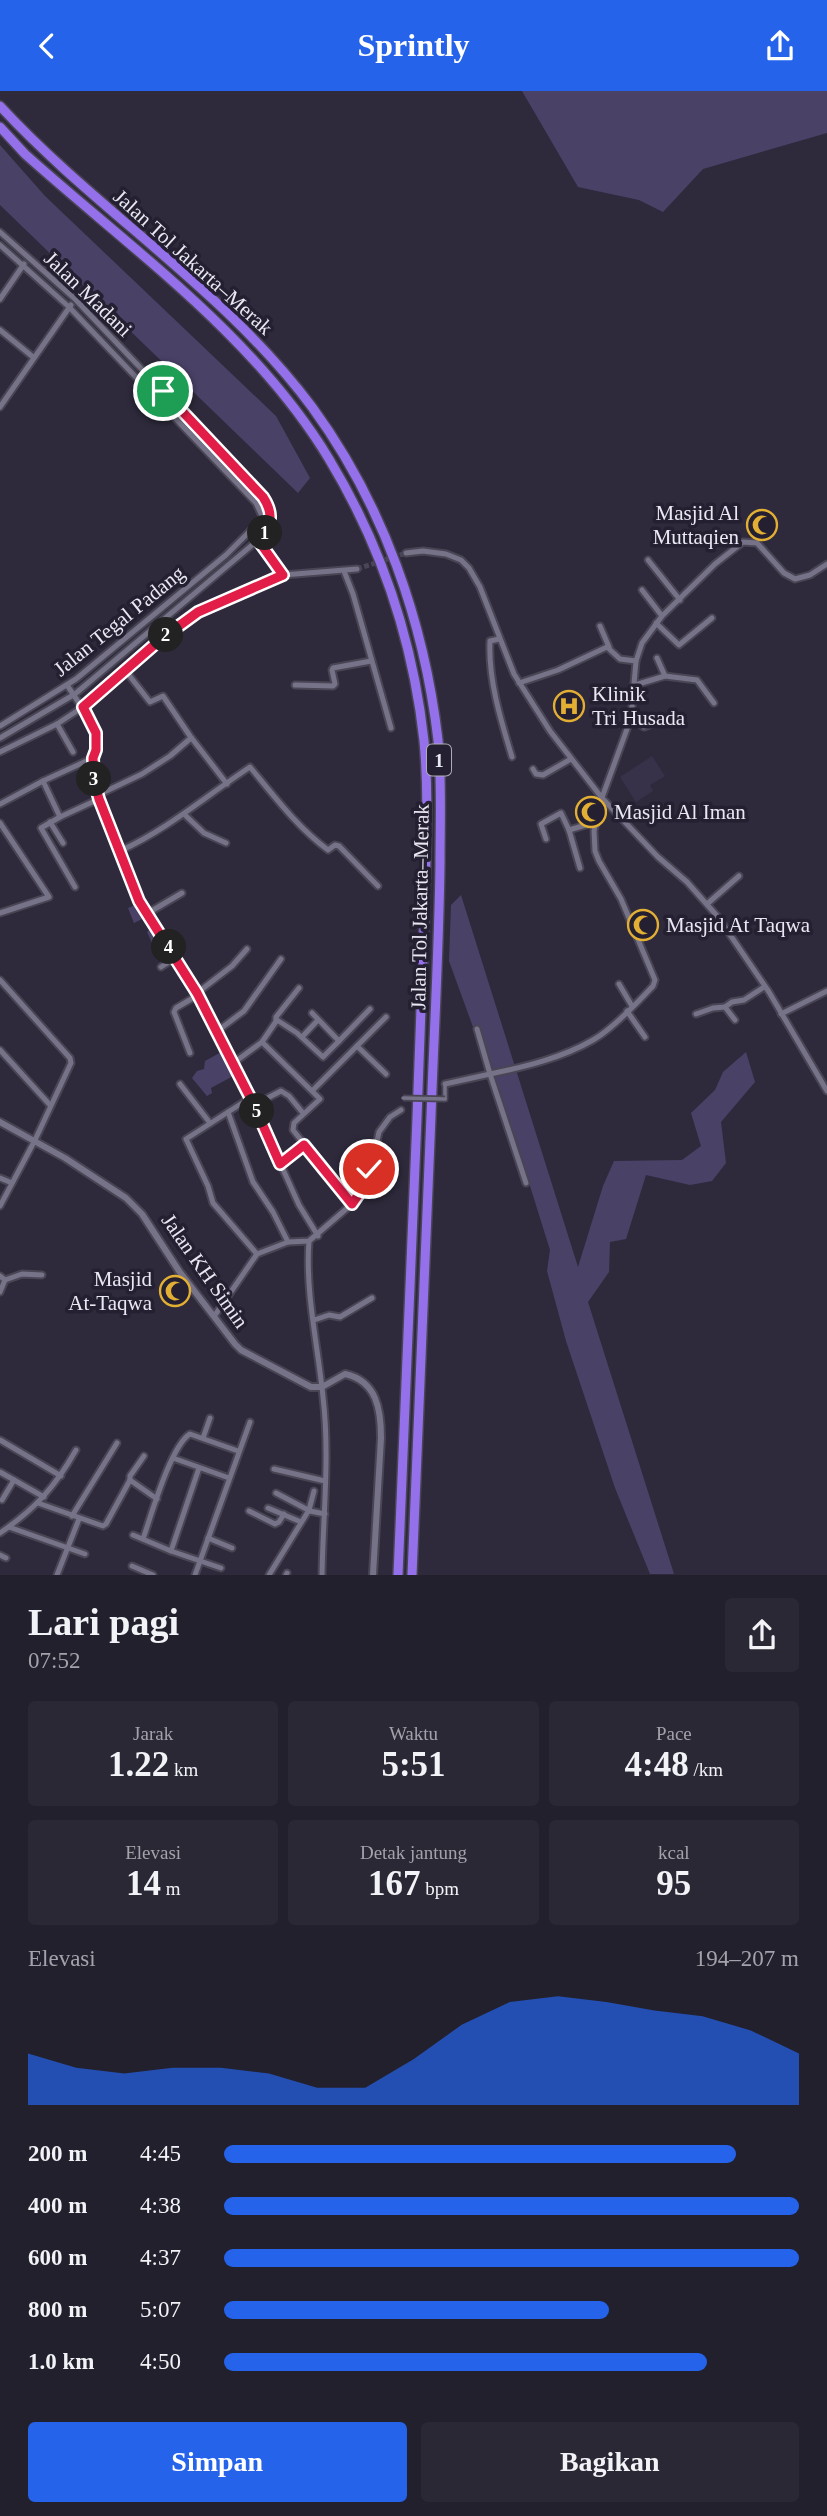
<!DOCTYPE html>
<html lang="id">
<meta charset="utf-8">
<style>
body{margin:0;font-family:"Times New Roman",serif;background:#2a2835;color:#f1f3f6;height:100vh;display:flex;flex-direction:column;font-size:26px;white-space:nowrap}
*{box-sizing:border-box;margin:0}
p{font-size:23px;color:#a2a3aa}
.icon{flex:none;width:38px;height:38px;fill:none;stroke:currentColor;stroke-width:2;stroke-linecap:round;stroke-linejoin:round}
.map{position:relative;height:1484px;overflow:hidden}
.panel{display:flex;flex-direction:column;background:#22202d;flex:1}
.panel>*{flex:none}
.pin{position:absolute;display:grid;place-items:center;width:60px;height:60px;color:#fff;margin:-30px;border:4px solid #fff;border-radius:50%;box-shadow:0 2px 7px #0007}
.km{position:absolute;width:35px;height:35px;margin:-18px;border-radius:50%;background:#222;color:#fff;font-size:19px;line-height:35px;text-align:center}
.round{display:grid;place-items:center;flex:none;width:74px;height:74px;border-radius:7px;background:#2a2835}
.summary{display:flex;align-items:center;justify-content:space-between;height:119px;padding:0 28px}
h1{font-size:38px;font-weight:800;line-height:52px}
.figures{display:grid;grid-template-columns:repeat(3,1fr);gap:10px;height:119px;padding:7px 28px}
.figures div{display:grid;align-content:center;border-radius:7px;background:#2a2835;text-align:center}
.figures b{font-size:35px;font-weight:800}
.figures small{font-size:19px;font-weight:400}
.figures p{font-size:19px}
.chart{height:196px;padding:14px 28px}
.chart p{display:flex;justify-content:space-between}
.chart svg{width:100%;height:126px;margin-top:7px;fill:#2563eb;opacity:.7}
.primary-button{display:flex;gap:14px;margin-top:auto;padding:14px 28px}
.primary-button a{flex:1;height:80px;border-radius:7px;background:#2563eb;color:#fff;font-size:28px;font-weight:800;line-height:80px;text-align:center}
.primary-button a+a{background:#2a2835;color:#f1f3f6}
ul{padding:0 28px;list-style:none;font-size:23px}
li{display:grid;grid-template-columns:112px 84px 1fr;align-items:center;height:52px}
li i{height:18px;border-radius:9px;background:#2563eb}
header{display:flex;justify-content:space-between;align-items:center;height:91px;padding:0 28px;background:#2563eb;color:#fff;font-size:32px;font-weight:800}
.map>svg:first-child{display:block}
.built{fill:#373249}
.green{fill:#4a4167}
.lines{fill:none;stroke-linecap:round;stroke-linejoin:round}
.minor-tunnel{stroke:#4a4657;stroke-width:5;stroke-dasharray:5 2.5;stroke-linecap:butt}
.pedestrian-casing{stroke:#494554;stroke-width:7}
.minor-casing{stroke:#494554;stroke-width:9}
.tertiary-casing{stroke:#494554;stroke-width:10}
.motorway-casing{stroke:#494554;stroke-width:12}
.pedestrian{stroke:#767287;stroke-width:3.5}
.minor{stroke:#767287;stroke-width:5}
.tertiary{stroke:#767287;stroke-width:6}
.motorway{stroke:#9470eb;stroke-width:9}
.pedestrian-bridge-casing{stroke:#494554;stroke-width:7;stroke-linecap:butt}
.pedestrian-bridge{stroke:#767287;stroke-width:3.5}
.route-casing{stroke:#fff;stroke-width:14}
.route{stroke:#e11d48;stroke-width:9}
.labels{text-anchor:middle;stroke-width:7;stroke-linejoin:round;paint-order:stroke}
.shield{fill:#242031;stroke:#afacb9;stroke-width:2}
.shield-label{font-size:19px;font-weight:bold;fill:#eae8f3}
.street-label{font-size:21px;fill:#eae8f3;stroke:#242031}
.poi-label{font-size:21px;fill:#eae8f3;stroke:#242031;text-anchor:start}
</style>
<header><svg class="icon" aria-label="back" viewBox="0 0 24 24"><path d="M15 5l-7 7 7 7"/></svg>Sprintly<svg class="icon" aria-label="share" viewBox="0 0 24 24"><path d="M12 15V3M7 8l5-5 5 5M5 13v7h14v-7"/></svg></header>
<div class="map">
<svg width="827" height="1484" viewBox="0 0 827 1484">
<rect width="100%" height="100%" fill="#2e2a3c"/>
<polygon class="built" points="652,665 665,685 650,694 653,700 636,711 620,686"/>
<g class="green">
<polygon points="522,0 827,0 827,42 703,78 663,121 639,109 578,96"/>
<polygon points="0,54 45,105 276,325 310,387 298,402 0,114"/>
<polygon points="461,804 578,1176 603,1095 614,1070 682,1069 701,1055 691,1022 715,999 723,981 746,961 755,991 721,1031 726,1072 712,1090 690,1094 646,1084 626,1148 610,1151 609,1181 588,1211 674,1483 650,1483 615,1397 566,1250 547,1180 550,1159 525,1079 449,870 451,814"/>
<polygon points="138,813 172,867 161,872 147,841 151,838 142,828 134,832 128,817"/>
<polygon points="223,960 235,984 211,997 212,1002 207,1005 192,987 197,980 204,978 205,970"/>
</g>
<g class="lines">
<polyline class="minor-tunnel" points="357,478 406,462"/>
<g class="pedestrian-casing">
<polyline id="pedestrian" points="445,993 445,1008"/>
</g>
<g class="minor-casing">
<g id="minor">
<path d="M0,141l75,67 188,198c11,17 9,28 -5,43l-183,154 -75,44"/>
<polyline points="0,154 69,216 256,412 262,425 260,430 226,464 76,588 0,635"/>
<polyline points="0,208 24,173"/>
<polyline points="0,239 33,266"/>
<polyline points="0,316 71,214"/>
<polyline points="250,440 283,484"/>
<polyline points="406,462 423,460 446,463 461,469 469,477 480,496 514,583 550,640 602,707 658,766 687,791 718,826 769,901 827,1000"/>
<polyline points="648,469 680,509"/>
<polyline points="344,480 353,503 391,637"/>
<polyline points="642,499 662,525"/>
<polyline points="656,532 679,554 712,527"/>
<polyline points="600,535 609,556"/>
<path d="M499,548l-9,2c-2,38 11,80 22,116"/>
<polyline points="125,579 150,611 163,605 190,645 227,693"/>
<polyline points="665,585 697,589 714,612"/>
<polyline points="519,592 558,579 607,556 620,568 636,570"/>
<polyline points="67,594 95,636 97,651 93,667 94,690 139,810 197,902 254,1014 299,1114 318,1145"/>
<polyline points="295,594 333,595 335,593 332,579 333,577 371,570"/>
<polyline points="635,594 665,585 657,567"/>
<polyline points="631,627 644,636 663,629"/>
<polyline points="57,633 73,661"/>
<polyline points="0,661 57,633 83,616 161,548 208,515 254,498 283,484 357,478"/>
<polyline points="533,678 536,683 543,684 571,668"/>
<polyline points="98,704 142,683 170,665 191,647"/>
<polyline points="0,713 43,690"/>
<polyline points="185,724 204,742 226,752"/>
<polyline points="60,726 99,708"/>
<polyline points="50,731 63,752"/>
<polyline points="0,732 49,806 0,822"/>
<polyline points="569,739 580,777"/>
<polyline points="546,748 541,733 561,722 569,739 596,731"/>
<path d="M120,760c48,-22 86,-55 130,-84 24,29 47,60 78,83l7,-5 4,1 39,40"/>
<polyline points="75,796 41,737 60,726 43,690 93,667"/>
<polyline points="707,813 739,785"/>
<polyline points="148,822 182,802"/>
<polyline points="161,876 175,867"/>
<polyline points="0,889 70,967 71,972 35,1049 0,1115"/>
<polyline points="619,893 632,915"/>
<polyline points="197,902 232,875 247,858"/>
<polyline points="627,920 645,946"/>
<polyline points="696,923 713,917 725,916"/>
<polyline points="781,923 827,900"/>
<polyline points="735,929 725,916 732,911 744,909 764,896"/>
<polyline points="276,930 276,926 299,897"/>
<path d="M477,938l13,45c34,-7 72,-16 103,-34 18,-10 46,-39 60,-54l2,-6 -34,-81 -22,-38 -4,-10 -1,-20 6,-28 31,-85 5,-57 6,-18 20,-27 53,-52 28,-22 14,1 27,30 11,6 15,-4 17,-11"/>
<polyline points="216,941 244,920 281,868"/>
<polyline points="302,946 318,929"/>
<polyline points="339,950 370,918"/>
<polyline points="262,951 320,1008 294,1032 293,1039 352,1113"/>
<polyline points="357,955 386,983"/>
<polyline points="0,959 50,1014"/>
<polyline points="190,962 174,921 176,917 198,904"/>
<polyline points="232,973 262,951 277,929 297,942 323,966 339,950 312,922"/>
<polyline points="180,993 210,1032"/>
<polyline points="445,993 490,983 526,1092"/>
<polyline points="313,999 386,926"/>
<polyline points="250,1007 186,1048 208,1095 213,1112 257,1163"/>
<polyline points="254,1014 281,1000 289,1005 303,1022"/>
<polyline points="228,1021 253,1091 273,1121 288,1151"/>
<polyline points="280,1073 304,1054"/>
<polyline points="0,1087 12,1092"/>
<path d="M309,1150c-4,51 9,105 14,156 7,59 0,118 -1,178"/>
<polyline points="0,1185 5,1189 0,1201"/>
<polyline points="5,1189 22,1183 42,1184"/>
<polyline points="215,1224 257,1163 288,1151 309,1150 352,1113 368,1090 379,1041 390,1026 401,1019"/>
<polyline points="314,1229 329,1224 340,1226 372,1207"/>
<polyline points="203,1347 210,1327"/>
<polyline points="0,1349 61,1385"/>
<polyline points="144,1365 130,1385 130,1389 157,1408"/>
<polyline points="173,1367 229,1387"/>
<polyline points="199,1377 171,1460 221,1477"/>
<polyline points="274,1378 325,1390"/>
<polyline points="0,1381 44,1406"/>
<polyline points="276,1402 310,1420 325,1423"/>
<polyline points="2,1409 14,1389"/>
<polyline points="38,1412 103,1435 106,1433 130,1389"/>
<polyline points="268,1417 301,1431"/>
<polyline points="249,1420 275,1433 279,1431 284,1423"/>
<polyline points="72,1425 117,1352"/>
<polyline points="9,1436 85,1463"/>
<path d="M0,1442c35,-24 55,-46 76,-83"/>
<polyline points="133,1444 171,1460"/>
<polyline points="208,1447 232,1457"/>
<path d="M143,1448c8,-23 28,-94 47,-105l48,17"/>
<polyline points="0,1464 6,1467"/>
<polyline points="132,1475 153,1484"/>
<polyline points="57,1484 79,1428"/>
<polyline points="195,1484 250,1331"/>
<polyline points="269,1484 309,1419 314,1400"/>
<polyline points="286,1484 287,1482"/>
</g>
</g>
<g class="tertiary-casing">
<path id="tertiary" d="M0,1031l65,36 61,40 16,16 37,57 56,73 6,6 70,37h11l23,-13c32,7 36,36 36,64l-8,137"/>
</g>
<g class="motorway-casing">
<g id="motorway">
<path d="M0,15c98,106 225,184 312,301 71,97 112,214 126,333 4,40 2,82 2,123 -1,84 -6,169 -9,253 -6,153 -13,306 -19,459"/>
<path d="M0,36l25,27c106,95 230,182 304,305 52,86 84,182 95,282 5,52 2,105 1,157 -2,74 -5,147 -8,220 -6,152 -13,304 -19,457"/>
</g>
</g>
<use href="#pedestrian" class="pedestrian"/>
<use href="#minor" class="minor"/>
<use href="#tertiary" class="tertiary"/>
<use href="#motorway" class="motorway"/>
<g class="pedestrian-bridge-casing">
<polyline id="pedestrian-bridge" points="403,1007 445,1008"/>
</g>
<use href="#pedestrian-bridge" class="pedestrian-bridge"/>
</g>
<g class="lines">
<g class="route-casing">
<path id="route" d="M163,300l100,106c11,17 9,28 -5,43l25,35 -85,37 -37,27 -78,68 13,26v17l-3,8 1,23 5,18 40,102 58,92 57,112 26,59 24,-19 48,59 16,-23 1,-12"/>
</g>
<use href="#route" class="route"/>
</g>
<defs>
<g id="mosque-ring" transform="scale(1.575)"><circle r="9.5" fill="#242031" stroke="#e2af34" stroke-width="1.5"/><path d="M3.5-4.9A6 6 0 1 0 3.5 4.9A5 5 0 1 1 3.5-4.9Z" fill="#e2af34"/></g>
<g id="hospital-ring" transform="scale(1.575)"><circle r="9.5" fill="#242031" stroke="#e2af34" stroke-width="1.5"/><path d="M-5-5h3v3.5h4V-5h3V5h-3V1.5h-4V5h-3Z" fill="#e2af34"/></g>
</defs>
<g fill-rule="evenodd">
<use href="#mosque-ring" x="762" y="434"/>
<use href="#hospital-ring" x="569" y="615"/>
<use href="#mosque-ring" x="591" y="721"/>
<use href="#mosque-ring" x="643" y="834"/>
<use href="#mosque-ring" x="175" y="1200"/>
</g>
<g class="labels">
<rect class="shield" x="427" y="653.5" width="24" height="31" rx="5"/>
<g class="shield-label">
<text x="439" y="676">1</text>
</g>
<g class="street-label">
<text transform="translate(193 171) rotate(42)" y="7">Jalan Tol Jakarta–Merak</text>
<text transform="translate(88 203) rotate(44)" y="7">Jalan Madani</text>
<text transform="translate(119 530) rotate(-39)" y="7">Jalan Tegal Padang</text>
<text transform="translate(420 816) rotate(-89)" y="7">Jalan Tol Jakarta–Merak</text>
<text transform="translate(205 1180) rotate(55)" y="7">Jalan KH Simin</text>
</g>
<g class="poi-label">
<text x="739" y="429" text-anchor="end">Masjid Al<tspan x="739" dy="24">Muttaqien</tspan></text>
<text x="592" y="610">Klinik<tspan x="592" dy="24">Tri Husada</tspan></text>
<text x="614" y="728">Masjid Al Iman</text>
<text x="666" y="841">Masjid At Taqwa</text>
<text x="152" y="1195" text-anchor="end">Masjid<tspan x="152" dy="24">At-Taqwa</tspan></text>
</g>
</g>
</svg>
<div class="pin" style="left:163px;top:300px;background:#1e9e55"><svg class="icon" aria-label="arrive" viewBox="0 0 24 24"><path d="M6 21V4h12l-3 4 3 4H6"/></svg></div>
<div class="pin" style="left:369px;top:1078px;background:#d93025"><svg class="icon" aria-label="check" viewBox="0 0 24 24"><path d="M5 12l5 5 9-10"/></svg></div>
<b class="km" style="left:265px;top:442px">1</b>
<b class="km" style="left:166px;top:544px">2</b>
<b class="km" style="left:94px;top:688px">3</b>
<b class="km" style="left:169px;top:856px">4</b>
<b class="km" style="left:257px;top:1020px">5</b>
</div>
<section class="panel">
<div class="summary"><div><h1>Lari pagi</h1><p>07:52</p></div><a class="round"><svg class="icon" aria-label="share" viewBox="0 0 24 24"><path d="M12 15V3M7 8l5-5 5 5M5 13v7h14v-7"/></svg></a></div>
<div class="figures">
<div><p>Jarak</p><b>1.22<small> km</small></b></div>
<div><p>Waktu</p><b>5:51</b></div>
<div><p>Pace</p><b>4:48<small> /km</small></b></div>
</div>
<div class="figures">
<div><p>Elevasi</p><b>14<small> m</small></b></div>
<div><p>Detak jantung</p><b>167<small> bpm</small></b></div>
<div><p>kcal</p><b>95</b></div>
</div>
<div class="chart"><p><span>Elevasi</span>194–207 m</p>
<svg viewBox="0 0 160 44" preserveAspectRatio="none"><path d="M0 44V26L10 31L20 33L30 31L40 31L50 33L60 38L70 38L80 28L90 16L100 8L110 6L120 8L130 11L140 13L150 18L160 26V44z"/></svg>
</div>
<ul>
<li><b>200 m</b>4:45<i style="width:89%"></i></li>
<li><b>400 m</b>4:38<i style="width:100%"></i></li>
<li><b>600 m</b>4:37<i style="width:100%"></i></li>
<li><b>800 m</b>5:07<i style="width:67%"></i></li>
<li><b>1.0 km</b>4:50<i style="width:84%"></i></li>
</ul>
<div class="primary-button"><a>Simpan</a><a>Bagikan</a></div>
</section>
